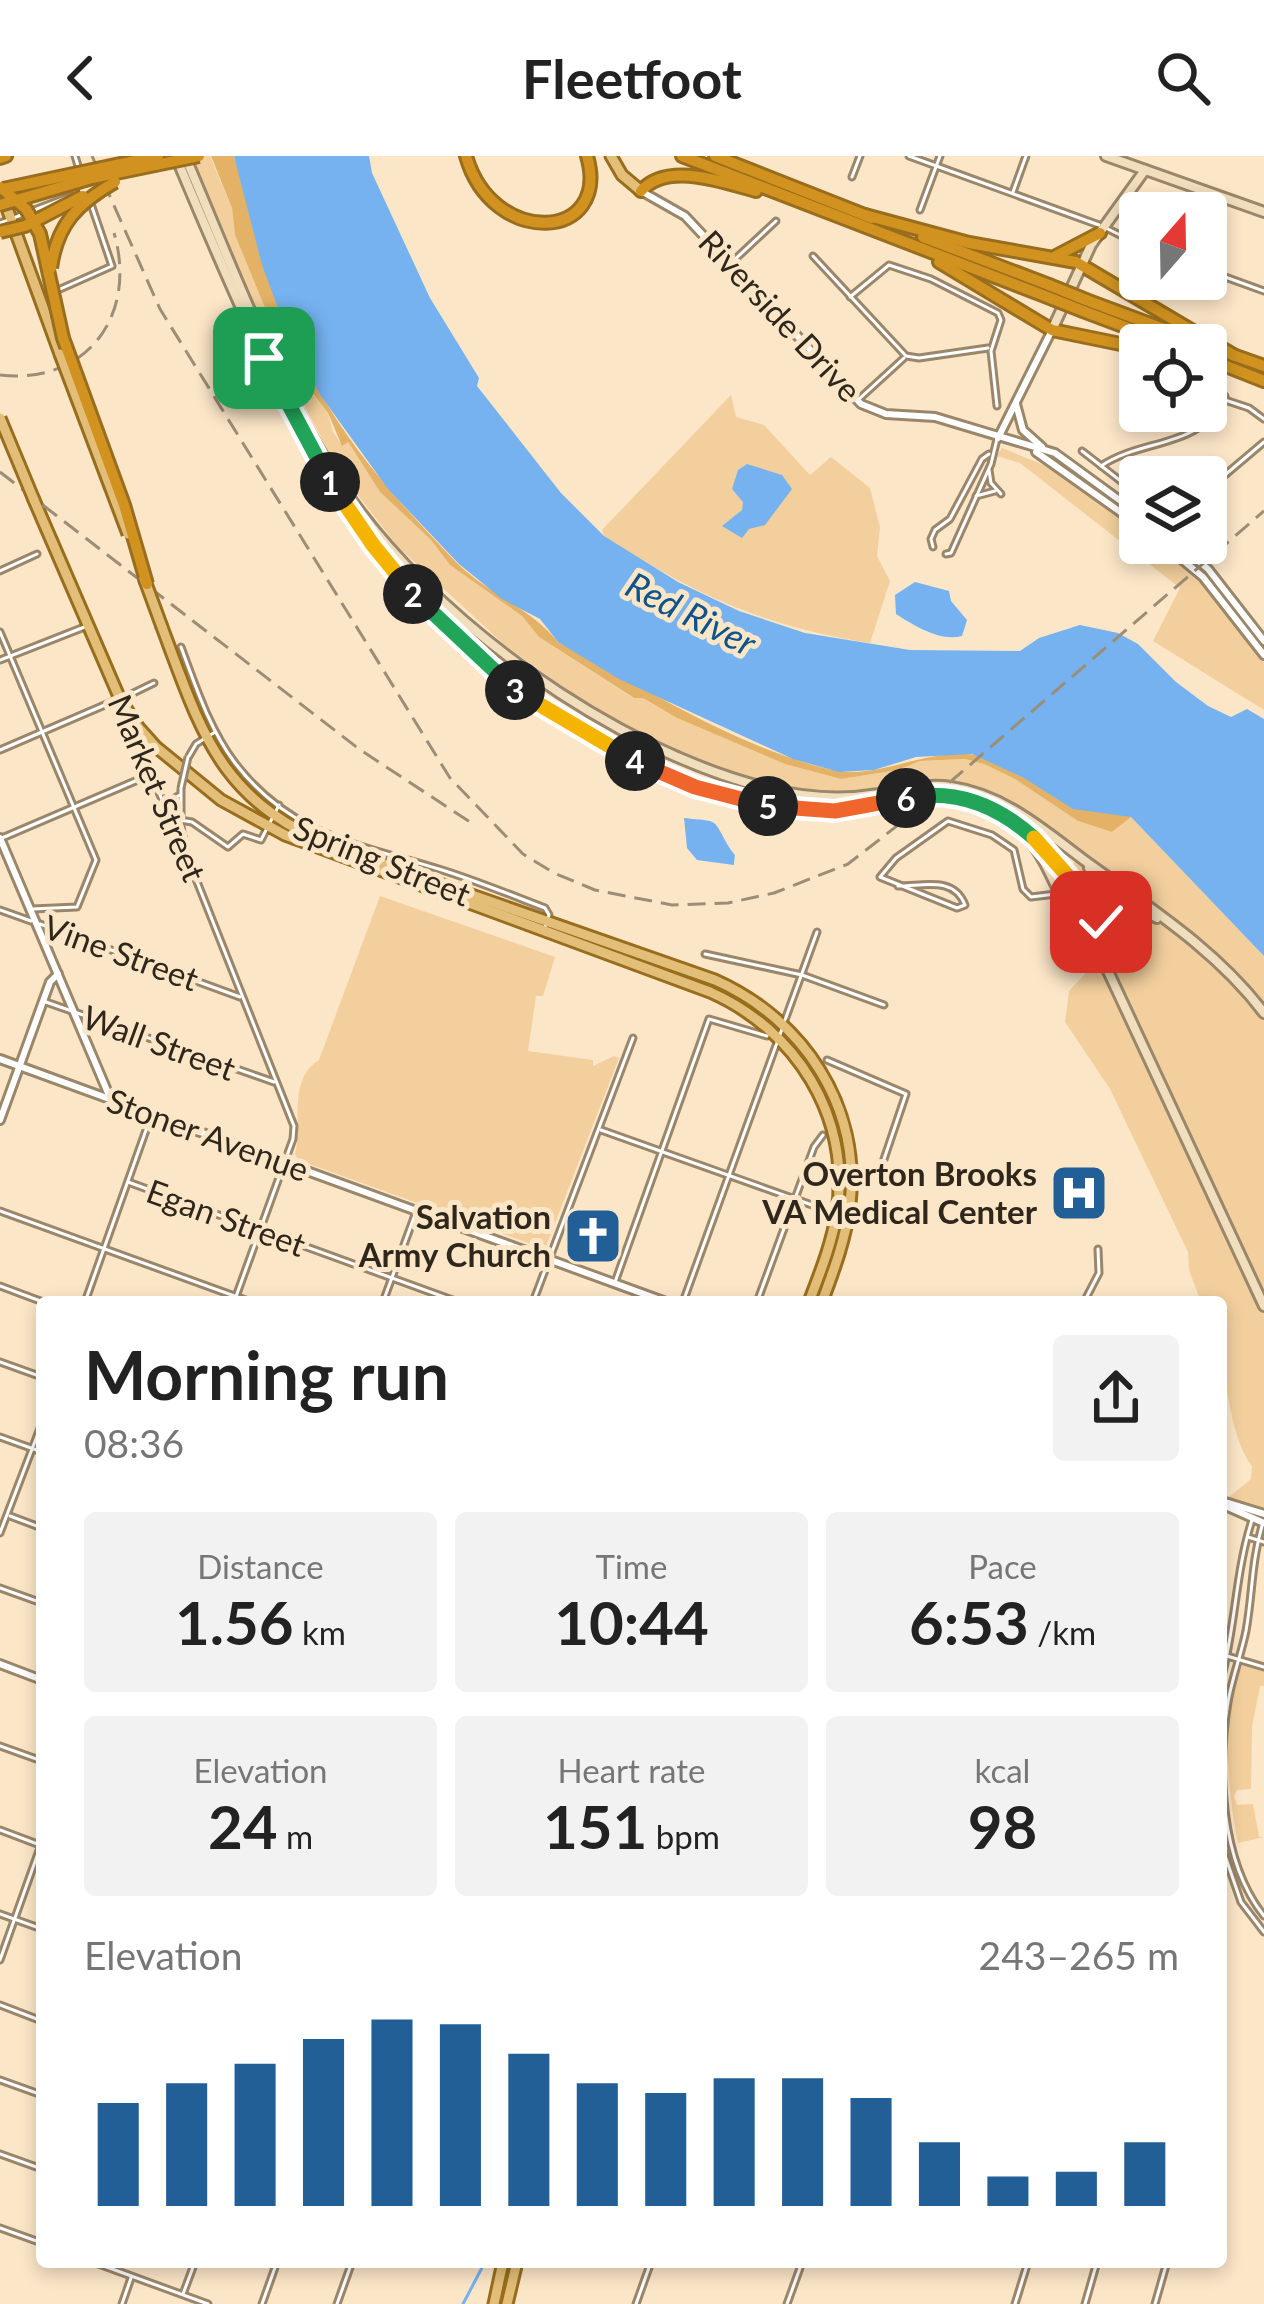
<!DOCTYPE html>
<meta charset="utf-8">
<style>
body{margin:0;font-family:Lato,sans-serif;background:#f2f2f2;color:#222;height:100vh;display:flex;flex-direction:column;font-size:45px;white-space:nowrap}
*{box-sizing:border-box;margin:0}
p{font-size:39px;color:#767676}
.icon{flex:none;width:66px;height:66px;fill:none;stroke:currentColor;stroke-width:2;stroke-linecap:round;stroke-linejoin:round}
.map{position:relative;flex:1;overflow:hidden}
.panel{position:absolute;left:36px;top:1140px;width:1191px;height:972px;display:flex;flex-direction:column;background:#fff;border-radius:12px;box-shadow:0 6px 18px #0003}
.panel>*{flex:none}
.needle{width:78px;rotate:20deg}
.buttons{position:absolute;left:1119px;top:36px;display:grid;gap:24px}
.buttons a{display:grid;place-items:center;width:108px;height:108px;border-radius:12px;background:#fff;box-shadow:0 6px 18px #0003;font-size:60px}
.pin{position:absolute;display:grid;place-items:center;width:102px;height:102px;color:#fff;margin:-51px;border-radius:24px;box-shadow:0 6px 18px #0006}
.km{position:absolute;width:60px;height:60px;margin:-30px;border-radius:50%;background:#222;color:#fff;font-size:33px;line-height:60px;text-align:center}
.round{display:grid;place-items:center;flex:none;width:126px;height:126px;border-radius:12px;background:#f2f2f2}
.headline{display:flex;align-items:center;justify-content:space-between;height:204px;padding:0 48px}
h1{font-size:66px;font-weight:700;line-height:90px}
.metrics{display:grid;grid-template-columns:repeat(3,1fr);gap:18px;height:204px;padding:12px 48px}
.metrics div{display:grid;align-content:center;border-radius:12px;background:#f2f2f2;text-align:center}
.metrics b{font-size:60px;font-weight:700}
.metrics small{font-size:33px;font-weight:400}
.metrics p{font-size:33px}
.chart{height:336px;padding:24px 48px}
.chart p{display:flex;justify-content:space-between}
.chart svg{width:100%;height:216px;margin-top:12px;stroke:#225f96;stroke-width:6}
header{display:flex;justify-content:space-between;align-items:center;height:156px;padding:0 48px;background:#fff;font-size:54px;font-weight:700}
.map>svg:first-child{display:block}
.green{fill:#f2cf9d}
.forest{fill:#e3b267}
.water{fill:#75b2ef}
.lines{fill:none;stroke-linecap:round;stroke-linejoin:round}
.stream{stroke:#75b2ef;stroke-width:3}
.minor-casing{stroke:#9a866a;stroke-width:9}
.tertiary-casing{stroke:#9a866a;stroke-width:12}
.secondary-casing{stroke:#9a866a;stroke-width:14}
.primary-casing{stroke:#986d1e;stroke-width:15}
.motorway-casing{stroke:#986d1e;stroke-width:16}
.minor{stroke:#fff;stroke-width:3}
.tertiary{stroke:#fff;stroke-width:6}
.secondary{stroke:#f1debc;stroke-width:8}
.primary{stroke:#e3be79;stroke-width:9}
.motorway{stroke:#d1921f;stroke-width:10}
.rail{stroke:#9c8d77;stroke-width:3;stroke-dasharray:18 9;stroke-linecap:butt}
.minor-bridge-casing{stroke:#9a866a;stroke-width:9;stroke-linecap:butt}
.primary-bridge-casing{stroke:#986d1e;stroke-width:15;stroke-linecap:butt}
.motorway-bridge-casing{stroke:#986d1e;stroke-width:16;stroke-linecap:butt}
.minor-bridge{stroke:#fff;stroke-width:3}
.primary-bridge{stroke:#e3be79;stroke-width:9}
.motorway-bridge{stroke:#d1921f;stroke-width:10}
.split-1-casing{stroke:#fff;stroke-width:24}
.split-2-casing{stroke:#fff;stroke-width:24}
.split-3-casing{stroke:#fff;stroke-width:24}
.split-4-casing{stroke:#fff;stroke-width:24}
.split-5-casing{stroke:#fff;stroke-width:24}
.split-6-casing{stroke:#fff;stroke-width:24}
.split-7-casing{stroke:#fff;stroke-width:24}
.split-8-casing{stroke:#fff;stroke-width:24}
.split-1{stroke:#22a559;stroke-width:15}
.split-2{stroke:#f5b400;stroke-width:15}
.split-3{stroke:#22a559;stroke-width:15}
.split-4{stroke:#f5b400;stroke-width:15}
.split-5{stroke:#f0652b;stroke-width:15}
.split-6{stroke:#f0652b;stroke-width:15}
.split-7{stroke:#22a559;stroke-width:15}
.split-8{stroke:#f5b400;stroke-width:15}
.labels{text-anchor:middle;stroke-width:10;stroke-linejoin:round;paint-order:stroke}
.street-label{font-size:33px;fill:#2f271b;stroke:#fce6c8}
.poi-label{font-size:33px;font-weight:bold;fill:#2f271b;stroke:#fce6c8;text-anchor:end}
.water-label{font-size:36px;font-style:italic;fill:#0e538a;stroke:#fce6c8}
</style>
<header><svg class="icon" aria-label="back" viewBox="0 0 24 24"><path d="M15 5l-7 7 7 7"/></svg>Fleetfoot<svg class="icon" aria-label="search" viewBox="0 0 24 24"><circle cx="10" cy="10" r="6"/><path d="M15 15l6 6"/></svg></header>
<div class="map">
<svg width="1264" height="2148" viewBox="0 0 1264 2148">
<rect width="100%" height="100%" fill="#fce6c8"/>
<g class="green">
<polygon points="191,0 210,0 232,52 235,79 270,164 306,228 328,257 333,276 342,289 347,285 380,336 431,384 450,409 522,460 539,481 633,542 643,542 677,562 786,608 841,623 898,614 920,605 965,603 984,608 1015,623 1078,665 1112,676 1131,661 1248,783 1264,800 1264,1146 1092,775 1071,709 1084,698 1009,644 940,624 827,637 778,630 695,604 590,550 506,490 398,391 337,312 263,170"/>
<path d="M731,239l5,22 28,8 46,50 21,-18 39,31 10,39 -3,29 13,25 -20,62c-107,-17 -175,-48 -266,-107l-2,-6z"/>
<polygon points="1002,292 1061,316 1140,377 1140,387 1153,387 1200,424 1264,506 1264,554 1153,485 1180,432 1020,307 997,300"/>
<path d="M380,740l175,61 -12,39h-7l-8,55 65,9v6l21,-10 5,2 -74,191 -247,-89 -3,-6c8,-30 -8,-74 24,-94z"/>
<path d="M1100,802l164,355v199l-36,-14 23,-19 1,-13c-26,-34 -31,-121 -31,-164h-20l-12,-32 -1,-18 -78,-163 -45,-67 4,-31z"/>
<path d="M1244,1508l20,6v16h-4l-8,41 -1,62 -14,1 -3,6 3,9 16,-1 6,33h5l-26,6c-9,-41 -21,-148 6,-179z"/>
</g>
<path class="forest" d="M211,0h23c23,79 45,162 85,234 35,64 88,121 138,173 31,31 74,45 101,79 88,46 177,105 274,128 41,10 90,-19 136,-16 19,2 41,18 59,25 34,14 69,25 104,38l-19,15 -34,-11 -63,-42 -31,-15 -19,-5 -45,2 -22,9 -57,9 -56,-15 -108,-46 -34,-20h-9l-95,-61 -17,-21 -72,-51 -19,-25 -51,-48 -32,-50 -6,4 -14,-33 -22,-29 -36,-64 -35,-85 -3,-27z"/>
<g class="water">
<polygon points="234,0 369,0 372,17 430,142 479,222 477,230 561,337 604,380 678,426 739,455 805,477 910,494 1020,495 1039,482 1080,469 1118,477 1138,488 1176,526 1208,550 1231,561 1247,553 1264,563 1264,800 1131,661 1073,653 1024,622 972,598 916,601 874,614 839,616 793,603 619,523 558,486 540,463 502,443 459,408 388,333 321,240 290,184 262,109"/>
<polygon points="747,308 782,319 792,333 765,369 749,373 742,382 722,370 742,354 743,346 732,333 738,314"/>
<path d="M915,426l34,9 2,10 16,19 -5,16c-22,6 -49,-11 -66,-22l-1,-19z"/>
<path d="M684,662c36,4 28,-1 45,29 8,13 6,2 5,18l-37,-5 -10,-12z"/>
</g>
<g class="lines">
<polyline class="stream" points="463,2148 485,2106"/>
<g class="minor-casing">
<g id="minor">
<polyline points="75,0 79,13"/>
<polyline points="909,0 1099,69"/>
<polyline points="852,21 860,0"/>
<polyline points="1013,36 1026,0"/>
<polyline points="920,54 940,0"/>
<polyline points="0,67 71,40"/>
<polyline points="1108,73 1140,89"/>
<polyline points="813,100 906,200 919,202 988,192"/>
<polyline points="731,107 776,65"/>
<polyline points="1206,114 1264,135"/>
<polyline points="58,134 112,110 90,45"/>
<polyline points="850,141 889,109 931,123 998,157 1001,164 991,195 997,250"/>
<polyline points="858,244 904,202"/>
<polyline points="1225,244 1249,252 1264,263"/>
<polyline points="1082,295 1140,340"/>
<path d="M1101,310c43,-29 100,-16 124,-70"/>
<polyline points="989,314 991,327 1001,338"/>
<polyline points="1206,335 1264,286"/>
<polyline points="976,340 995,335"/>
<polyline points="933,391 931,383 935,374 950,363 982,303 989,298"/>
<polyline points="946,398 951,397 991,308 997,283"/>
<polyline points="0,415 37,398"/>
<polyline points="0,476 96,704 77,751 32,753"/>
<path d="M181,491c15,40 28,81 54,116 57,74 124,81 207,107 35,11 69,25 103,38l4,7 -5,15"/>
<polyline points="0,504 87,470"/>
<polyline points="123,542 154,527"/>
<polyline points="124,556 190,708 294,970 293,983 234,1146"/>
<polyline points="0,594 114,545"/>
<polyline points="189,600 196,588 215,576"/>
<polyline points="181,633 181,671 186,695"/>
<polyline points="163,649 180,639"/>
<polyline points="180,664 192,666 228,691 243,678 261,684 279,649"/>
<polyline points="2,682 147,620"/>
<path d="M898,730c26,0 56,-10 67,19l-8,3 -77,-31 16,-19 52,-37 44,14 22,15 9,39 8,8 25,-3"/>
<polyline points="0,754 31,765"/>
<polyline points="1098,763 1108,769 1123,759 1121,747"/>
<polyline points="40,768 240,841"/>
<polyline points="705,798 802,819 884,849"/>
<polyline points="46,846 274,926"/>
<polyline points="785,864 817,776"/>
<polyline points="827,904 906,938 880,1015 875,1019 855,1015"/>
<polyline points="601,974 826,1054"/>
<polyline points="128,1026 458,1146"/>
<polyline points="0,1055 251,1146"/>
<polyline points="615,1126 709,863 767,880"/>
<polyline points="0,1130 43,1146"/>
<polyline points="85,1146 151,960"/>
<polyline points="383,1146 416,1056"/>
<polyline points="533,1146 633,882"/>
<polyline points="683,1146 782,873"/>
<polyline points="757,1146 814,991 823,979"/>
<polyline points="1084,1146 1099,1117 1098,1093"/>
<polyline points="0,1206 42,1221"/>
<polyline points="0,1281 42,1296"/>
<polyline points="10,1360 42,1372"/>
<path d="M1263,1366c-12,41 -10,69 -17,109 -5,24 -14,47 -18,71 -11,66 -8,159 36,214"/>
<polyline points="0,1377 42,1267"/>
<polyline points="1248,1381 1264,1386"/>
<polyline points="0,1432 42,1447"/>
<polyline points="1227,1500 1264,1511"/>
<path d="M1221,1524c15,-54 14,-109 32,-163"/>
<polyline points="0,1590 42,1605"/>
<polyline points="0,1674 40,1689"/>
<polyline points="1221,1688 1241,1746 1264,1776"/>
<polyline points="0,1758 42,1773"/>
<polyline points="0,1804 42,1686"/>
<polyline points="0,1849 42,1865"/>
<polyline points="0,1924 42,1939"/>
<polyline points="0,1998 42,2013"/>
<polyline points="0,2072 42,2087"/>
<polyline points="93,2106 208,2148"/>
<polyline points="1193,2106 1197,2107"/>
<polyline points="183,2138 195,2106"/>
<polyline points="122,2148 131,2122"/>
<polyline points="262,2148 277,2106"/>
<polyline points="337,2148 352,2106"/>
<polyline points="636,2148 651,2106"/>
<polyline points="787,2148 800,2112 798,2106"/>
<polyline points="1015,2148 1028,2106"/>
<polyline points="1085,2148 1097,2106"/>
<polyline points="1155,2148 1167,2106"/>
</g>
</g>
<g class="tertiary-casing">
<g id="tertiary">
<polyline points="641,35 685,60 861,248 886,258 935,261 1055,297 1140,359"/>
<polyline points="1016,248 1023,274 1042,291"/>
<polyline points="998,282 1052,174"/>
<polyline points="1036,296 1140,370"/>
<polyline points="1162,387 1203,421 1264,499"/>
<polyline points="1177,387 1208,413 1264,485"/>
<polyline points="0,682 111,944"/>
<polyline points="0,903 666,1146"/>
<polyline points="0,964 50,826 58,818"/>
<polyline points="1222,1345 1264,1358"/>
<polyline points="1221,1348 1264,1367"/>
<polyline points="0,1508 42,1524"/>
</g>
</g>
<g class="secondary-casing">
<g id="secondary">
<path d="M185,0c47,110 90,228 156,329 88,133 274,267 430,304 35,9 72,11 108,5 25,-4 47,-11 72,-7 56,8 97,47 141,79 61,44 126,86 172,147"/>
<polyline points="1106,0 1264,56"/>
<path d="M176,1c94,223 182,442 399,571 52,32 107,58 167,73 35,8 72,12 108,9 21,-2 41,-10 62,-14 61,-10 113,24 148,72l204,438"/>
<polyline points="1052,174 1091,89 1145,14"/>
<path d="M1031,686c20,23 23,52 46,73"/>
<polyline points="1089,712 1112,740 1157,762"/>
<polyline points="1068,722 1095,753 1099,792"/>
</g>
</g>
<g class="primary-casing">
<g id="primary">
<polyline points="611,0 622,19 641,35"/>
<polyline points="4,44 60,198"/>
<path d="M34,344l86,199 19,29 17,19 65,53 64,35 425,157c86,38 141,124 127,220 -5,31 -17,61 -28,90"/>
<path d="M162,471c41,110 59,176 178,222l375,131c88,39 146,126 135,224 -4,34 -16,66 -28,98"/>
<polyline points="494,2148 503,2106"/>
<polyline points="507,2148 517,2106"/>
</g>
</g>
<g class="motorway-casing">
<g id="motorway">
<path d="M466,0c26,92 146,86 121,0"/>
<polyline points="682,0 1045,140"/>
<polyline points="715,0 872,62"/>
<polyline points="0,2 6,0"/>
<path d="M641,35c26,-30 82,-9 115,0"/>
<polyline points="865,59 969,87 1076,106 1235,200"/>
<polyline points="923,81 1049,129"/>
<polyline points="1056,100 1100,77"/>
<polyline points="939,106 1052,174 1140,192"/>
<polyline points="1086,144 1212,191"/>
<polyline points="1083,155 1173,189"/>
<polyline points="1230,198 1264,210"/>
<polyline points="1206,202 1264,225"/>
</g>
</g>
<use href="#minor" class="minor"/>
<use href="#tertiary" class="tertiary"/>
<use href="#secondary" class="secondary"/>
<use href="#primary" class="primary"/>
<use href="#motorway" class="motorway"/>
<g class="rail">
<polyline points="92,0 160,153 450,622 523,698 554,717 595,734 672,749 728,747 774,737 848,708 920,652 1264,355"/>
<path d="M0,219c87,10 138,-60 114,-142"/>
<polyline points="0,316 359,593 473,668"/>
</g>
<g class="minor-bridge-casing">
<polyline id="minor-bridge" points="181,632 188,601"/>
</g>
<g class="primary-bridge-casing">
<g id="primary-bridge">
<polyline points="60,198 128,378"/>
<polyline points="0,262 34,344"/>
<polyline points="144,422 162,471"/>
</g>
</g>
<g class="motorway-bridge-casing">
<g id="motorway-bridge">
<polyline points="0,31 26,53 40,78 63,182 124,349 147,428"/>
<polyline points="3,33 158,0"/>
<polyline points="0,49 92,22 199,0"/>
<polyline points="0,76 25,70 83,40"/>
<path d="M51,112c6,-44 27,-65 64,-86"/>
<polyline points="1049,129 1086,144"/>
<polyline points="1045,140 1083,155"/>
</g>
</g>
<use href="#minor-bridge" class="minor-bridge"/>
<use href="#primary-bridge" class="primary-bridge"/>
<use href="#motorway-bridge" class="motorway-bridge"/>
</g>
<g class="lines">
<g class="split-1-casing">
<polyline id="split-1" points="264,202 330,326"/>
</g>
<g class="split-2-casing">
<polyline id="split-2" points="330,326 373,389 413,438"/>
</g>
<g class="split-3-casing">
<polyline id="split-3" points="413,438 515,534"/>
</g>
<g class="split-4-casing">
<polyline id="split-4" points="515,534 635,605"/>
</g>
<g class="split-5-casing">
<polyline id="split-5" points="635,605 695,631 768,650"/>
</g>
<g class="split-6-casing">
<polyline id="split-6" points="768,650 835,655 906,642"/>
</g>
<g class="split-7-casing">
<path id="split-7" d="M906,642c49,-10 91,7 128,40"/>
</g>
<g class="split-8-casing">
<polyline id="split-8" points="1034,682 1091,746 1101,766"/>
</g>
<use href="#split-1" class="split-1"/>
<use href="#split-2" class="split-2"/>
<use href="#split-3" class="split-3"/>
<use href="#split-4" class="split-4"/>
<use href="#split-5" class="split-5"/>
<use href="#split-6" class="split-6"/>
<use href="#split-7" class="split-7"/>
<use href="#split-8" class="split-8"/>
</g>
<defs>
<g id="hospital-square" transform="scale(3)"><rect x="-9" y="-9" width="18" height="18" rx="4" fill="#225f96" stroke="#fce6c8"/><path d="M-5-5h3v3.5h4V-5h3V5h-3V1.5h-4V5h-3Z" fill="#fff"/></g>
<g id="church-square" transform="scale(3)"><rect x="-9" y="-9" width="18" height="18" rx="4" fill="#225f96" stroke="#fce6c8"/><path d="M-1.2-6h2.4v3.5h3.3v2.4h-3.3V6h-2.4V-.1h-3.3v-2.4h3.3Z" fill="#fff"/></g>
</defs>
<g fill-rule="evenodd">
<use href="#hospital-square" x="1079" y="1037"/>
<use href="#church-square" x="593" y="1080"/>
</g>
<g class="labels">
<g class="street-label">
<text transform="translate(780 160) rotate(47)" y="12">Riverside Drive</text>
<text transform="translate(157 632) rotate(67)" y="12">Market Street</text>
<text transform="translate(382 705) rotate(22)" y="12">Spring Street</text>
<text transform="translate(121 797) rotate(20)" y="12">Vine Street</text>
<text transform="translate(159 887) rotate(20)" y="12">Wall Street</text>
<text transform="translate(208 979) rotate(20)" y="12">Stoner Avenue</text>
<text transform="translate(226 1062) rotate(20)" y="12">Egan Street</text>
</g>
<g class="poi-label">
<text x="1037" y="1030">Overton Brooks<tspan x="1037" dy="38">VA Medical Center</tspan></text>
<text x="551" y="1073">Salvation<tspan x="551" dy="38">Army Church</tspan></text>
</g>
<g class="water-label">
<text transform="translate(691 458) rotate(27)" y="13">Red River</text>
</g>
</g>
</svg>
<div class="buttons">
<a><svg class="needle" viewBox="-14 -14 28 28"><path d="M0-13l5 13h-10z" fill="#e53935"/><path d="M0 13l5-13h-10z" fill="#767676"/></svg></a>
<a><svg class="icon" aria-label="locate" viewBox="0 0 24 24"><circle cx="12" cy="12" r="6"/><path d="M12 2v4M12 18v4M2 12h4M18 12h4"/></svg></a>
<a><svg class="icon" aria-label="layers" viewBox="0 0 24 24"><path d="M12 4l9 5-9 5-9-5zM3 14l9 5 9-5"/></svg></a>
</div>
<div class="pin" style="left:264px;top:202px;background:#1e9e55"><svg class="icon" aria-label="arrive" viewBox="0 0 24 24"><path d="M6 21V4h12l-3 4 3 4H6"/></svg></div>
<div class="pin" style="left:1101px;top:766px;background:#d93025"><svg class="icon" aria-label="check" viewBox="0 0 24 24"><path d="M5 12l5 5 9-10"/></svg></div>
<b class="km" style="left:330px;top:326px">1</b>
<b class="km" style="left:413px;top:438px">2</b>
<b class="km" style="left:515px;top:534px">3</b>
<b class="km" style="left:635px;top:605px">4</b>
<b class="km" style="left:768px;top:650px">5</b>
<b class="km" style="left:906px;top:642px">6</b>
<section class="panel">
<div class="headline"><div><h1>Morning run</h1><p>08:36</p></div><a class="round"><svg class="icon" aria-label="share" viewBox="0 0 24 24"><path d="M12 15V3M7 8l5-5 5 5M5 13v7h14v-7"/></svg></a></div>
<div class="metrics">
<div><p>Distance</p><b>1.56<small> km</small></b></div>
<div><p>Time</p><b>10:44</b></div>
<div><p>Pace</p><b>6:53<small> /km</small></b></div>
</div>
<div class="metrics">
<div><p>Elevation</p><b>24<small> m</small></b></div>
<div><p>Heart rate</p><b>151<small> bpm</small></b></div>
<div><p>kcal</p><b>98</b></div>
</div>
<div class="chart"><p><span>Elevation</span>243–265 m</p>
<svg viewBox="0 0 160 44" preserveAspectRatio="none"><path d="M5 44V23M15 44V19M25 44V15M35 44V10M45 44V6M55 44V7M65 44V13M75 44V19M85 44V21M95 44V18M105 44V18M115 44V22M125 44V31M135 44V38M145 44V37M155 44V31"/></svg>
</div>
</section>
</div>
